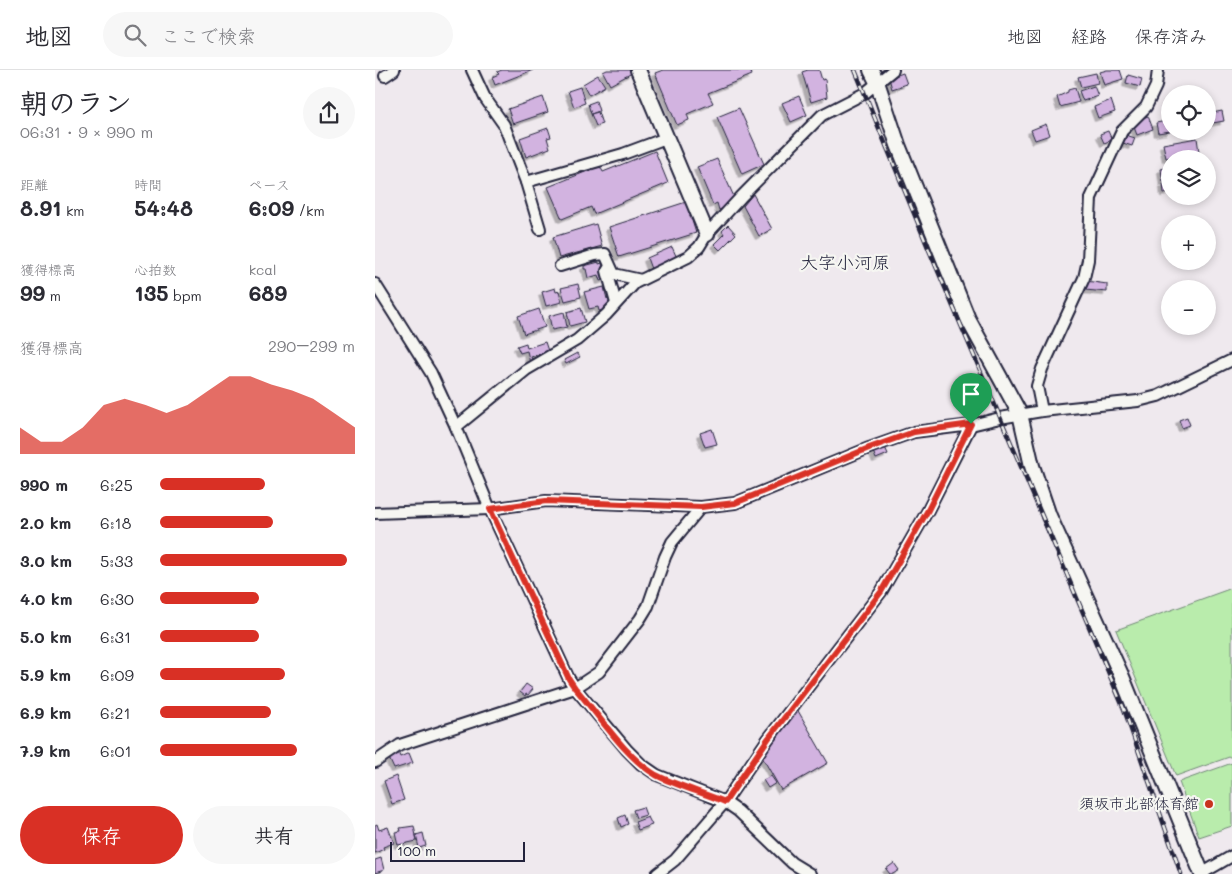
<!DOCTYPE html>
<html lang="ja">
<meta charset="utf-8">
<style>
body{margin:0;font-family:Mali,"Klee One",sans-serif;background:#f7f7f7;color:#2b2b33;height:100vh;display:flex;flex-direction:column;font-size:19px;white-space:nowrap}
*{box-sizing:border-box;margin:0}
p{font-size:16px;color:#7c7c81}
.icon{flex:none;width:28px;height:28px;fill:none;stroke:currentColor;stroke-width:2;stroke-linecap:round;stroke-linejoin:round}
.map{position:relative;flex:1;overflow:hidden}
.panel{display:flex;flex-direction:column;background:#fff;width:375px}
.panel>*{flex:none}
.fabs{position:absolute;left:786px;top:15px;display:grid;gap:10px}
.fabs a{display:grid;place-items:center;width:55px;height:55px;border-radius:50%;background:#fff;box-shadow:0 2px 8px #0003;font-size:25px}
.scale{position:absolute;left:15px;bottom:12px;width:135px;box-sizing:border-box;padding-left:5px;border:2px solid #22223b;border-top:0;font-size:14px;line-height:18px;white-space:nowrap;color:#22223b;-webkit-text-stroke:4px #f6f6f2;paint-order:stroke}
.pin{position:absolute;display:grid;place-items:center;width:42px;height:42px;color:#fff;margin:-51px -21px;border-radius:50% 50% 50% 0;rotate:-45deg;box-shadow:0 0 5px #0007}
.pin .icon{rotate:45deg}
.round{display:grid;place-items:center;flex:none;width:52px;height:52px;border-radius:26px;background:#f7f7f7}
.headline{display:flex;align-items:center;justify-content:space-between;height:85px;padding:0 20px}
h1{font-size:28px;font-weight:800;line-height:38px}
.figures{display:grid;grid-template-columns:repeat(3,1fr);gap:8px;height:85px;padding:5px 20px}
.figures div{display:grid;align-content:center}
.figures b{font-size:21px;font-weight:800}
.figures small{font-size:14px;font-weight:400}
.figures p{font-size:14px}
.chart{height:140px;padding:10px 20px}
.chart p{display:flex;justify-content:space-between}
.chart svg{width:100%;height:90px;margin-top:5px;fill:#d93025;opacity:.7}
.button{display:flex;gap:10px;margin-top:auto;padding:10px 20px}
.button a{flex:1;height:58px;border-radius:30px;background:#d93025;color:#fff;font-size:20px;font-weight:800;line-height:58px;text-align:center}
.button a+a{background:#f7f7f7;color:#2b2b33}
ul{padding:0 20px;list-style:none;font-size:16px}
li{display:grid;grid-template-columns:80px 60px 1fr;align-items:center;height:38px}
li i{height:12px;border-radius:6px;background:#d93025}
header{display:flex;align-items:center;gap:30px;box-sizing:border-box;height:70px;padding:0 25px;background:#fff;border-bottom:1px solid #e1e1e2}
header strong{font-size:24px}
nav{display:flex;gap:28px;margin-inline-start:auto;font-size:18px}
.search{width:350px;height:45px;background:#f7f7f7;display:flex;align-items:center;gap:12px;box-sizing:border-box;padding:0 18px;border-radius:28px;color:#7c7c81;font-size:19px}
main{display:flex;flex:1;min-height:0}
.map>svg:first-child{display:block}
.green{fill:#b9ecac;stroke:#6e8774}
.building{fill:#d2b3e0;stroke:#22223b;filter:url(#shadow)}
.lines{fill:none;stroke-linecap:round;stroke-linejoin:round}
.street-casing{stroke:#22223b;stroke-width:14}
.secondary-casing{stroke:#22223b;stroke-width:18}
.street{stroke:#f6f6f2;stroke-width:10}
.secondary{stroke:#f6f6f2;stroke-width:14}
.rail-casing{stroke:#22223b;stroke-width:4.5}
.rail{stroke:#f6f6f2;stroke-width:2.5;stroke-dasharray:8;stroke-linecap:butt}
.route-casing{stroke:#fff;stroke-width:10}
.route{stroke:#d93025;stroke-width:6}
.poi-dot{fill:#c8321e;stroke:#f6f6f2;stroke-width:2}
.labels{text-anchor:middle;stroke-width:4.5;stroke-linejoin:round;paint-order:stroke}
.poi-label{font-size:15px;fill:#22223b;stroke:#f6f6f2;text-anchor:end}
.quarter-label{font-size:18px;fill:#22223b;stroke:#f6f6f2}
</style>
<header>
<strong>地図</strong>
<div class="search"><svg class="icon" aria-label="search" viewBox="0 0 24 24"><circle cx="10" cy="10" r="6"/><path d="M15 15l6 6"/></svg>ここで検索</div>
<nav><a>地図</a><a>経路</a><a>保存済み</a></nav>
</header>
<main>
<section class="panel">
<div class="headline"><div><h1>朝のラン</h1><p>06:31 · 9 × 990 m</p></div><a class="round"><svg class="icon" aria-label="share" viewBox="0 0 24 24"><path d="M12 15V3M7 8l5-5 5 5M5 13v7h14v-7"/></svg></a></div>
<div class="figures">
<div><p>距離</p><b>8.91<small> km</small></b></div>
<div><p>時間</p><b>54:48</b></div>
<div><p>ペース</p><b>6:09<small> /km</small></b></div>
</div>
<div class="figures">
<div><p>獲得標高</p><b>99<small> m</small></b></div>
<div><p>心拍数</p><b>135<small> bpm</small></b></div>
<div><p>kcal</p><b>689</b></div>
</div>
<div class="chart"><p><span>獲得標高</span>290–299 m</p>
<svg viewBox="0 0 160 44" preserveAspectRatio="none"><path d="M0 44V31L10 38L20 38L30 31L40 20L50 17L60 20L70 24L80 20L90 13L100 6L110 6L120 10L130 13L140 17L150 24L160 31V44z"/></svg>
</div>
<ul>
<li><b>990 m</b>6:25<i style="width:54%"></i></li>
<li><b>2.0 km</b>6:18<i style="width:58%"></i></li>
<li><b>3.0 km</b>5:33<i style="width:96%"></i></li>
<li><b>4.0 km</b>6:30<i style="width:51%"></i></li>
<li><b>5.0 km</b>6:31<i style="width:51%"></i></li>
<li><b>5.9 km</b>6:09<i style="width:64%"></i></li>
<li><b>6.9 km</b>6:21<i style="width:57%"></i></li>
<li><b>7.9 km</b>6:01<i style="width:70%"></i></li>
</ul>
<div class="button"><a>保存</a><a>共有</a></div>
</section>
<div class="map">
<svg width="857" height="804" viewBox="0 0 857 804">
<defs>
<filter id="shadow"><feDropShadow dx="-3.5" dy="3.5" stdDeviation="0" flood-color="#0004"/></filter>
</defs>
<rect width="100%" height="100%" fill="#efe9ee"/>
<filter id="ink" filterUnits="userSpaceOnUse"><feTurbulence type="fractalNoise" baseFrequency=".02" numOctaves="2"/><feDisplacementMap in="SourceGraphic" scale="10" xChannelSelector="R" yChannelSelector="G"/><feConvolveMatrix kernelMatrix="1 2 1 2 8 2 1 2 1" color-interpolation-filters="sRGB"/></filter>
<g filter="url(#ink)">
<g class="green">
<polygon points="857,518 857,686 801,706 741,560"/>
<polygon points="857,693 857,756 824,767 804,712"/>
</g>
<g class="building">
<polygon points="127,0 158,0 120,15 117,7 124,4 122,2"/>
<polygon points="232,0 255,0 257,3 235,15 228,2"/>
<polygon points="288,0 375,0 377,5 333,23 338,33 312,44 314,50 302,55 280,3"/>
<polygon points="433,0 444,0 447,10 450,9 452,27 436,32 427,2"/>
<polygon points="732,0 745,0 748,9 729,15 725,2"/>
<polygon points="528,3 532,14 517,19 514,8"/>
<polygon points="721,3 723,13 706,17 703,7"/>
<polygon points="223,5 230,16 214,25 208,14"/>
<polygon points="753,5 767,9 765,17 751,13"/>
<polygon points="719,16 723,26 708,31 704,21"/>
<polygon points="205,17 210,33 199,37 193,21"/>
<polygon points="700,18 704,32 685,37 682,27 693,22 693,20"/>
<polygon points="424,26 432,45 416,52 407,33"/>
<polygon points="168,27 173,42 138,54 133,39"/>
<polygon points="736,30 740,42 723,48 719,37"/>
<polygon points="221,31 224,41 216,44 213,34"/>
<polygon points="364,38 389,94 367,104 342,47"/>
<polygon points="847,41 849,51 832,54 832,44"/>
<polygon points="223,42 227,54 221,56 216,44"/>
<polygon points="773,46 778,59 762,65 757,52"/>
<polygon points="791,47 795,47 795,61 783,63 781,53 792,51"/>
<polygon points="671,54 675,65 660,70 656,60"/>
<polygon points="173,58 176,67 172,68 175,78 151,87 145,68"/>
<polygon points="733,61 737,70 729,73 725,64"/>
<polygon points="748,64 760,68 757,76 745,72"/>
<polygon points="822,68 824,82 791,88 788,74"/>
<polygon points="280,81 293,113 219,144 216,137 187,149 173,117 225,96 228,102"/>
<polygon points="342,89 360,129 352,133 353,136 344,140 342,133 338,135 322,97"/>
<polygon points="795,97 795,110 788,112 786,99"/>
<polygon points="795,113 795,122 789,123 788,114"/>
<polygon points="378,124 397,159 384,166 368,136"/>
<polygon points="311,132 321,163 244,187 234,157"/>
<polygon points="221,154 227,176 184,188 178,167"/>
<polygon points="353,155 361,164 345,180 339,174 349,164 347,161"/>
<polygon points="297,177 302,188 276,199 272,188"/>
<polygon points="224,192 224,194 227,193 231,209 225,211 223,205 213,208 211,199 209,199 209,196"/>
<polygon points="711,211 732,214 732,222 710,220"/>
<polygon points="203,214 206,227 190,231 186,218"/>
<polygon points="229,217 232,229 234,228 236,233 229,240 224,241 223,237 214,239 209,222"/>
<polygon points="180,218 181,222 184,221 187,232 171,236 167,222"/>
<polygon points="206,238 210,252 195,256 192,242"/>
<polygon points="164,239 170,257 149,264 143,246"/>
<polygon points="189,242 192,257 177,260 174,246"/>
<polygon points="170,272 173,281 156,287 158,292 155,293 152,281 145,283 142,276 151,273 152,278"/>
<polygon points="202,283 205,287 191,294 189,290"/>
<polygon points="812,347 815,355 807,358 804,350"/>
<polygon points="337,359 342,374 330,377 325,363"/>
<polygon points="509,375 513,384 501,389 497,379"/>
<polygon points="151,614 158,619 153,625 151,624 150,626 145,622"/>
<polygon points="422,639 453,693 406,720 386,685"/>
<polygon points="23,682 25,687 34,683 38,693 19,699 13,686"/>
<polygon points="21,706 29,730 17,734 9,711"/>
<polygon points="396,706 401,713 393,718 388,710"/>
<polygon points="268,737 271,745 261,748 258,740"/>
<polygon points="250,745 253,754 246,757 243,748"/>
<polygon points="273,747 277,755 263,760 260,752"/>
<polygon points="2,754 4,760 13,757 19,773 8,777 9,779 0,783 0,755"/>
<polygon points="39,756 42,771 23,775 20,762 26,761 25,758"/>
<polygon points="48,763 51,776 44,778 41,765"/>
<polygon points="6,788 9,800 0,803 0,790"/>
<polygon points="519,793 524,800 518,804 515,804 511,799"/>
</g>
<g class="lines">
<g class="street-casing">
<g id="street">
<polyline points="97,0 110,28 129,55 151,112"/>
<polyline points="10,6 19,0"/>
<polyline points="165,159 151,112 248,84 291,68"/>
<polyline points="185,196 220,185 230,184 239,204 266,210"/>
<polyline points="234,198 232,201 241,233"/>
<polyline points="0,214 56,303 81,357 115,439 194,609 200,618 252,680 266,694 282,705 350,732 363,741 417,793 435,804"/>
<polyline points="667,341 662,316 667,299 709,208 713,190 716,128 747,61 771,37 781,16 783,0"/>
<polyline points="81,357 151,300 202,270 231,245 260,213 313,187 324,177 332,164 366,127 447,45 490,23 518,0"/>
<polyline points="0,443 115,439 171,431 326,437 360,433 494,378 539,362 596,355 625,348 667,341 763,331 783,326 857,290"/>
<polyline points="0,692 25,675 200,618 224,602 265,549 273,536 290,487 297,472 326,437"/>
<polyline points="282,804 300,790 350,732 393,669 506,522 553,440 596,355"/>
<polyline points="826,804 857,786"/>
</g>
</g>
<g class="secondary-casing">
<g id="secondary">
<polyline points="263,0 332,164"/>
<polyline points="496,0 502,12 523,75 593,249 645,344 657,396 674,446 747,607 827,804"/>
</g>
</g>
<use href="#street" class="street"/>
<use href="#secondary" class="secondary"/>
<g class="rail-casing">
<polyline id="rail" points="480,0 554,180 749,639 806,804"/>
</g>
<use href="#rail" class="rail"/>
</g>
</g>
<g class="lines" filter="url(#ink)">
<g class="route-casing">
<path id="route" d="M596,354l-43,86 -47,82 -113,147 -43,63c-21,-9 -50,-17 -69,-27 -31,-18 -57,-60 -81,-87l-6,-9 -79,-170 56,-8 155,6 34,-4 134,-55 45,-16z"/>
</g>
<use href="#route" class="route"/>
</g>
<circle class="poi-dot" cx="834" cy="734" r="5"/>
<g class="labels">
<g class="poi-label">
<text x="824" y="739">須坂市北部体育館</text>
</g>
<g class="quarter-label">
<text x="470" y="199">大字小河原</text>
</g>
</g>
</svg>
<div class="fabs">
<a><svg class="icon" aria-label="locate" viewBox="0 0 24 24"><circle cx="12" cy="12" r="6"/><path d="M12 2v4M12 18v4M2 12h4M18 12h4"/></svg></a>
<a><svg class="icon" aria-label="layers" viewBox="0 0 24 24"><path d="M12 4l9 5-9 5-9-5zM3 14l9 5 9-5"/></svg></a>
<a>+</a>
<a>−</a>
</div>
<div class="scale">100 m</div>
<div class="pin" style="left:596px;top:354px;background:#1e9e55"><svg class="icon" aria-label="arrive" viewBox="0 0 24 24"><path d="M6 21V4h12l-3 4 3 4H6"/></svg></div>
</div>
</main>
